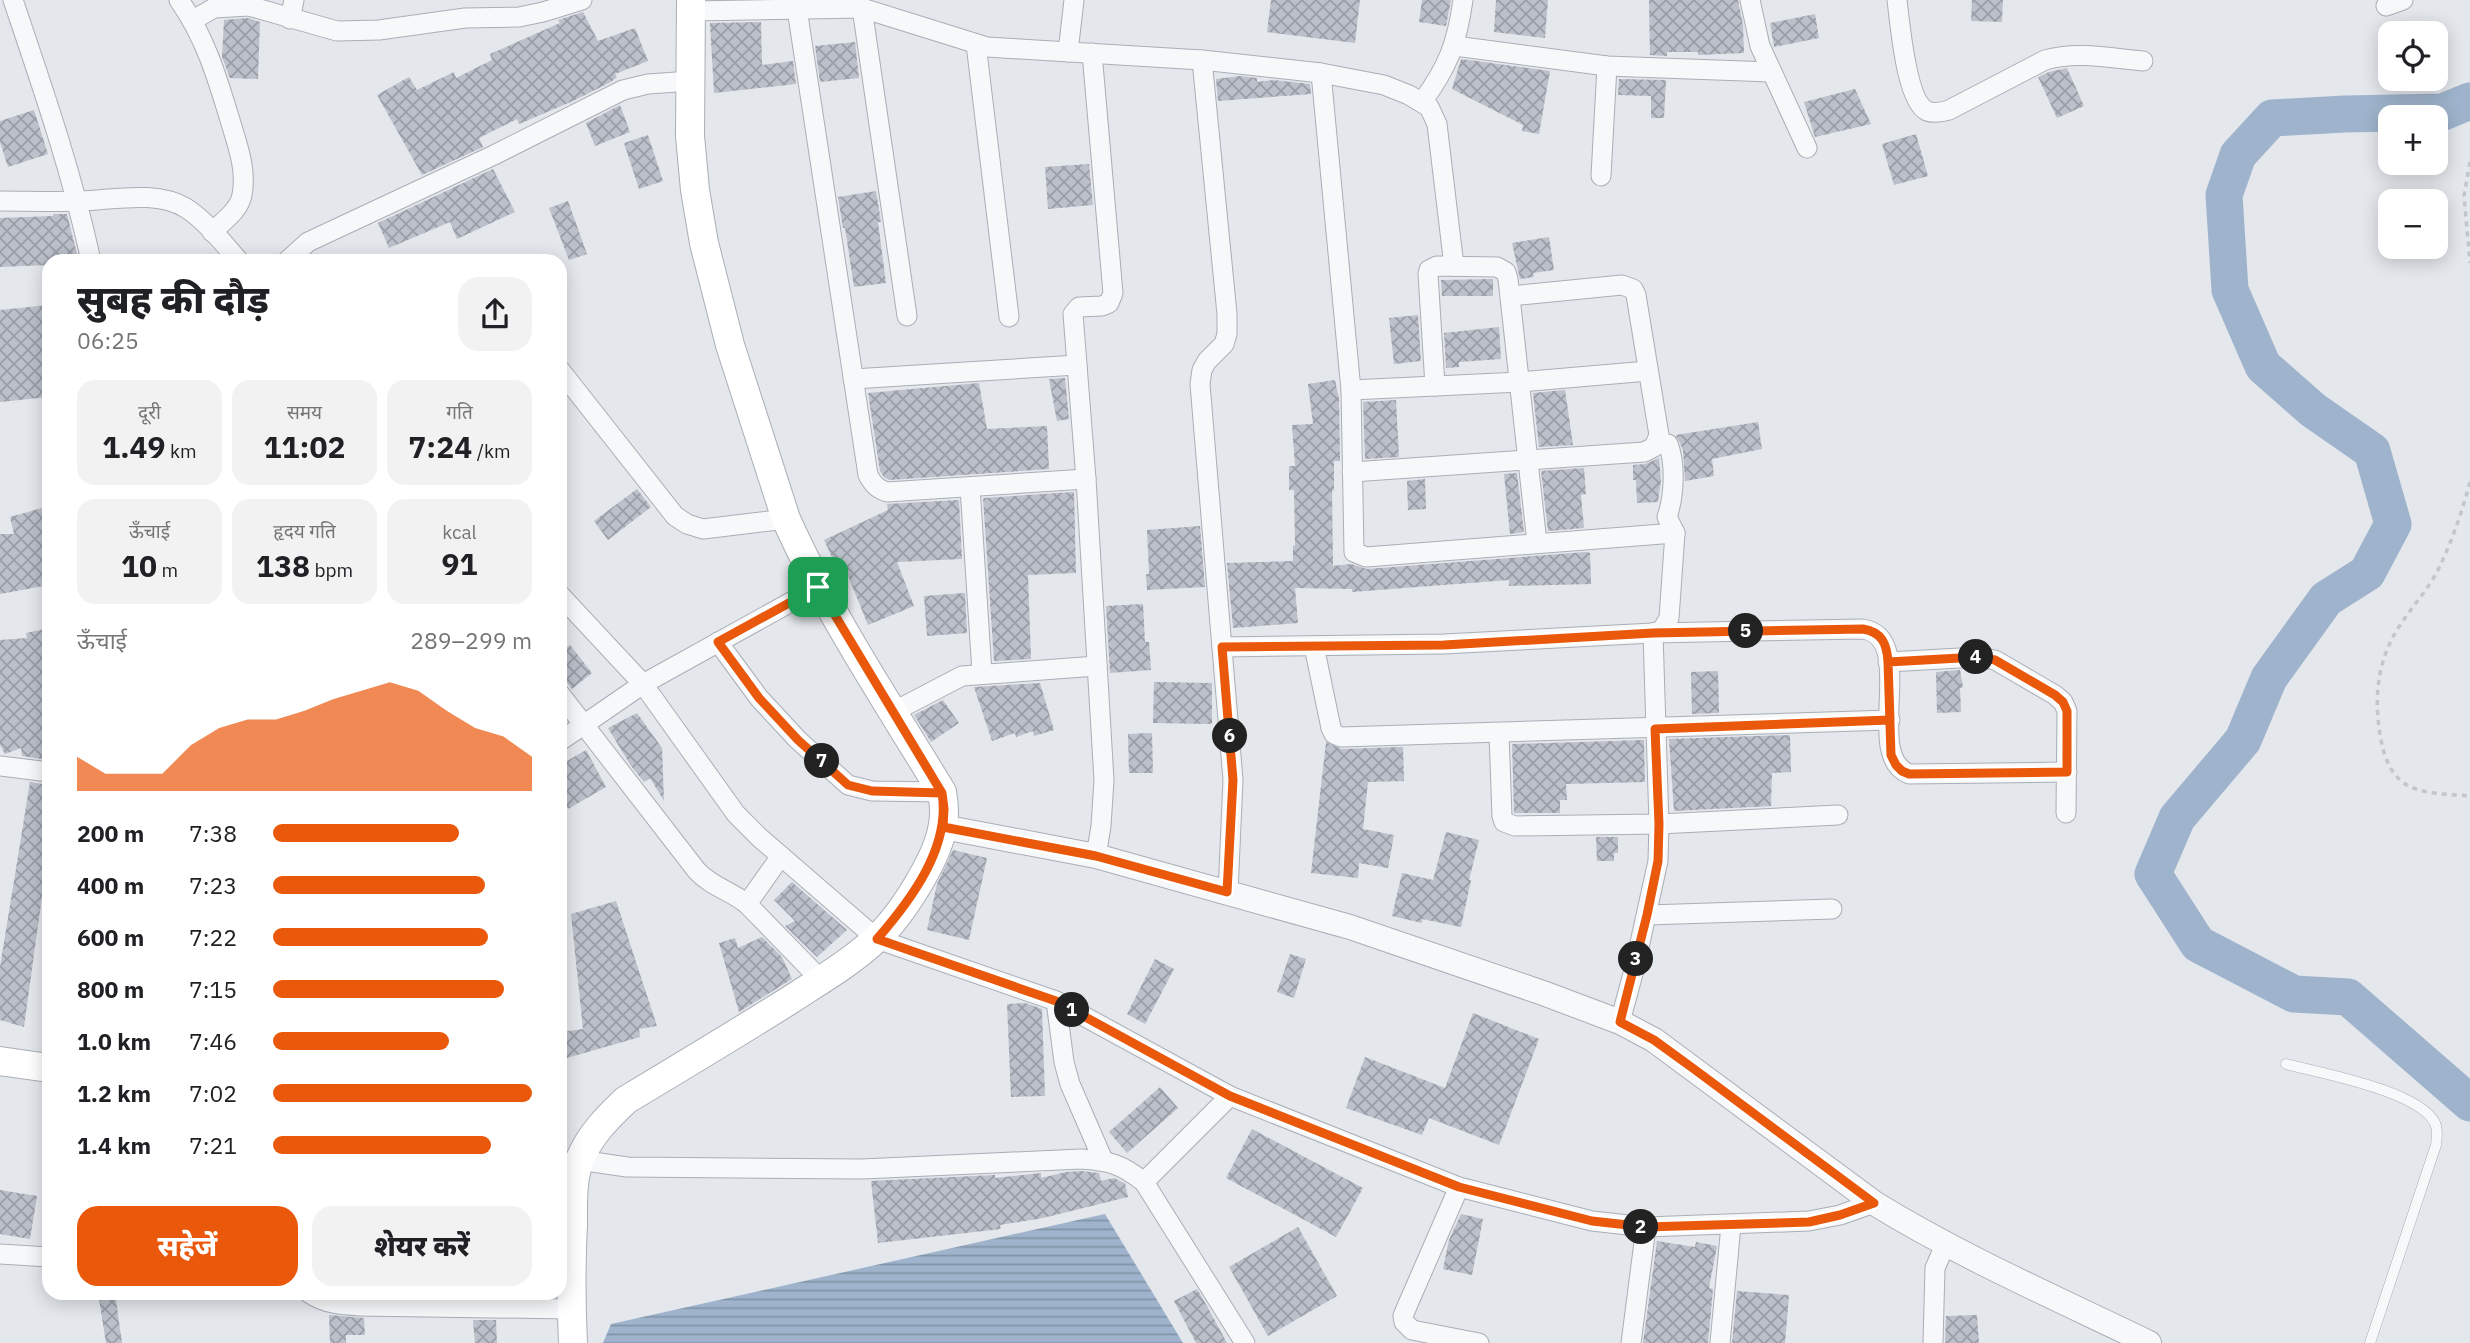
<!DOCTYPE html>
<html lang="hi">
<meta charset="utf-8">
<style>
body{margin:0;font-family:"IBM Plex Sans","Noto Sans Devanagari",sans-serif;background:#f2f2f2;color:#202124;height:100vh;display:flex;flex-direction:column;font-size:26px;white-space:nowrap}
*{box-sizing:border-box;margin:0}
p{font-size:23px;color:#757577}
.icon{flex:none;width:38px;height:38px;fill:none;stroke:currentColor;stroke-width:2;stroke-linecap:round;stroke-linejoin:round}
.map{position:relative;flex:1;overflow:hidden}
.panel{position:absolute;left:42px;top:254px;width:525px;height:1046px;display:flex;flex-direction:column;background:#fff;border-radius:21px;box-shadow:0 4px 18px #0003}
.panel>*{flex:none}
.controls{position:absolute;left:2378px;top:21px;display:grid;gap:14px}
.controls a{display:grid;place-items:center;width:70px;height:70px;border-radius:14px;background:#fff;box-shadow:0 4px 18px #0003;font-size:35px}
.pin{position:absolute;display:grid;place-items:center;width:60px;height:60px;color:#fff;margin:-30px;border-radius:14px;box-shadow:0 4px 10px #0006}
.km{position:absolute;width:35px;height:35px;margin:-18px;border-radius:50%;background:#222;color:#fff;font-size:19px;line-height:35px;text-align:center}
.round{display:grid;place-items:center;flex:none;width:74px;height:74px;border-radius:21px;background:#f2f2f2}
.headline{display:flex;align-items:center;justify-content:space-between;height:119px;padding:0 35px}
h1{font-size:38px;font-weight:800;line-height:52px}
.metrics{display:grid;grid-template-columns:repeat(3,1fr);gap:10px;height:119px;padding:7px 35px}
.metrics div{display:grid;align-content:center;border-radius:18px;background:#f2f2f2;text-align:center}
.metrics b{font-size:30px;font-weight:800}
.metrics small{font-size:19px;font-weight:400}
.metrics p{font-size:19px}
.chart{height:196px;padding:14px 35px}
.chart p{display:flex;justify-content:space-between}
.chart svg{width:100%;height:126px;margin-top:7px;fill:#ea580c;opacity:.7}
.primary-button{display:flex;gap:14px;margin-top:auto;padding:14px 35px}
.primary-button a{flex:1;height:80px;border-radius:21px;background:#ea580c;color:#fff;font-size:28px;font-weight:800;line-height:80px;text-align:center}
.primary-button a+a{background:#f2f2f2;color:#202124}
ul{padding:0 35px;list-style:none;font-size:23px}
li{display:grid;grid-template-columns:112px 84px 1fr;align-items:center;height:52px}
li i{height:18px;border-radius:9px;background:#ea580c}
.map>svg:first-child{display:block}
.water{fill:url(#water-rules)}
.lines{fill:none;stroke-linecap:round;stroke-linejoin:round}
.river{stroke:#9fb4cc;stroke-width:37}
.building{fill:url(#building-cross-hatch)}
.service-casing{stroke:#a9aeb7;stroke-width:11}
.minor-casing{stroke:#a9aeb7;stroke-width:21}
.tertiary-casing{stroke:#a9aeb7;stroke-width:26}
.secondary-casing{stroke:#a9aeb7;stroke-width:30}
.path{stroke:#c2c5cb;stroke-width:3.5;stroke-dasharray:5 5;stroke-linecap:butt}
.service{stroke:#f7f8fa;stroke-width:10}
.minor{stroke:#f7f8fa;stroke-width:19}
.tertiary{stroke:#f7f8fa;stroke-width:24}
.secondary{stroke:#fff;stroke-width:28}
.route-casing{stroke:#fff;stroke-width:14}
.route{stroke:#ea580c;stroke-width:9}
</style>
<div class="map">
<svg width="2470" height="1343" viewBox="0 0 2470 1343">
<defs>
<pattern id="water-rules" width="6" height="5" patternUnits="userSpaceOnUse" patternTransform="scale(1.75)"><rect width="6" height="5" fill="#9fb4cc"/><path d="M0 2.5h6" fill="none" stroke="#8293a7"/></pattern>
<pattern id="building-cross-hatch" width="8" height="8" patternUnits="userSpaceOnUse" patternTransform="scale(1.75)"><rect width="8" height="8" fill="#bbc0ca"/><path d="M0 0l8 8M0 8l8-8" fill="none" stroke="#989da6"/></pattern>
</defs>
<rect width="100%" height="100%" fill="#e4e7ec"/>
<polygon class="water" points="1105,1214 1183,1343 603,1343 611,1324"/>
<g class="lines">
<polyline class="river" points="2470,101 2443,112 2345,114 2272,118 2238,155 2224,195 2230,290 2263,366 2313,410 2372,451 2393,524 2367,573 2326,599 2269,678 2243,740 2177,818 2153,874 2198,944 2294,994 2348,997 2470,1103"/>
</g>
<g class="building">
<polygon points="1271,0 1360,0 1355,43 1267,32"/>
<polygon points="1422,0 1451,0 1446,26 1419,22"/>
<polygon points="1496,0 1548,0 1545,38 1494,32"/>
<polygon points="1649,0 1738,0 1743,25 1744,53 1698,55 1698,52 1667,52 1667,56 1650,55"/>
<polygon points="1972,0 2003,0 2002,22 1971,21"/>
<polygon points="583,12 598,41 635,28 648,61 615,74 617,77 611,82 573,101 519,124 517,119 479,138 483,147 422,175 377,95 409,77 417,90 454,72 456,78 492,60 490,54 560,23 558,20"/>
<polygon points="1815,14 1819,38 1774,47 1770,23"/>
<polygon points="248,18 260,22 258,79 230,78 222,57 224,20"/>
<polygon points="761,22 762,65 793,61 796,84 714,93 710,23"/>
<polygon points="855,42 859,78 820,82 815,46"/>
<polygon points="1461,59 1550,71 1539,134 1522,131 1523,125 1452,89"/>
<polygon points="2067,68 2084,106 2057,118 2038,77 2049,72"/>
<polygon points="1240,76 1257,78 1257,82 1273,80 1310,84 1311,94 1218,101 1216,79"/>
<polygon points="1619,79 1666,80 1664,118 1651,118 1651,96 1618,95"/>
<polygon points="1855,89 1871,124 1815,137 1804,102"/>
<polygon points="620,105 630,132 595,146 586,123"/>
<polygon points="34,110 48,154 8,167 0,142 0,121"/>
<polygon points="1916,134 1928,176 1894,185 1882,144"/>
<polygon points="648,135 663,181 639,189 624,143"/>
<polygon points="1089,164 1093,205 1048,209 1045,167"/>
<polygon points="493,169 515,212 457,239 450,222 389,248 378,223"/>
<polygon points="876,191 881,222 878,222 886,283 854,287 845,228 843,228 838,197"/>
<polygon points="568,201 587,254 569,260 549,208"/>
<polygon points="53,214 67,214 78,258 49,259 49,265 0,267 0,218 53,216"/>
<polygon points="1549,237 1554,270 1533,273 1534,277 1520,279 1512,243"/>
<polygon points="1493,279 1493,296 1442,296 1441,280"/>
<polygon points="49,305 49,397 0,402 0,310"/>
<polygon points="1418,315 1421,361 1394,364 1389,318"/>
<polygon points="1499,327 1501,359 1459,362 1459,367 1446,368 1444,333"/>
<polygon points="1065,378 1069,419 1057,421 1049,379"/>
<polygon points="1335,380 1339,399 1340,461 1334,461 1334,491 1332,490 1333,566 1351,564 1367,569 1586,552 1590,553 1591,584 1509,586 1509,580 1352,592 1352,589 1295,588 1298,623 1233,628 1227,563 1293,561 1293,545 1295,546 1294,490 1289,490 1289,466 1295,466 1292,425 1313,424 1308,384"/>
<polygon points="979,383 987,429 1047,426 1049,469 889,480 884,477 880,471 868,393"/>
<polygon points="1565,390 1573,445 1539,447 1533,393"/>
<polygon points="1396,400 1399,457 1365,459 1363,402"/>
<polygon points="1758,422 1762,449 1712,459 1714,476 1685,481 1683,450 1676,435"/>
<polygon points="1659,458 1661,480 1658,502 1637,503 1636,480 1633,480 1633,465 1645,464"/>
<polygon points="1584,468 1586,494 1581,495 1584,528 1548,531 1541,471"/>
<polygon points="1517,473 1524,532 1510,534 1504,474"/>
<polygon points="1425,479 1426,509 1408,510 1407,481"/>
<polygon points="637,489 651,507 608,540 594,521"/>
<polygon points="1074,492 1076,573 1028,575 1031,659 994,661 983,498"/>
<polygon points="959,500 962,559 897,562 914,606 868,625 846,571 840,574 824,540 888,510 887,504"/>
<polygon points="49,506 49,585 0,594 0,534 14,534 10,517"/>
<polygon points="1200,526 1205,587 1147,590 1146,574 1149,574 1147,530"/>
<polygon points="965,593 967,633 927,636 924,596"/>
<polygon points="1143,604 1145,642 1149,642 1151,670 1110,673 1106,606"/>
<polygon points="49,628 49,760 22,756 21,748 5,754 0,745 0,640 27,638 26,633"/>
<polygon points="570,645 592,673 572,689 560,674 560,653"/>
<polygon points="1960,670 1963,687 1960,688 1961,712 1937,713 1936,672"/>
<polygon points="1718,671 1719,713 1692,714 1691,672"/>
<polygon points="1154,682 1212,683 1212,724 1153,723"/>
<polygon points="1040,683 1054,730 1034,736 1033,731 1016,737 1015,733 992,741 974,687"/>
<polygon points="943,700 959,723 931,742 914,715"/>
<polygon points="637,713 662,748 664,801 650,778 644,782 631,766 608,728"/>
<polygon points="1152,733 1153,773 1129,773 1128,734"/>
<polygon points="1790,735 1791,772 1772,773 1771,806 1674,811 1669,739"/>
<polygon points="1644,740 1645,782 1566,784 1567,800 1560,800 1560,813 1514,813 1512,744"/>
<polygon points="1326,742 1341,749 1403,747 1404,781 1368,782 1363,829 1394,835 1388,868 1359,863 1358,878 1311,873"/>
<polygon points="586,750 606,787 568,809 560,795 560,765"/>
<polygon points="30,782 42,784 43,791 49,792 49,846 24,1027 0,1020 0,967"/>
<polygon points="1446,832 1479,840 1469,880 1471,880 1461,927 1422,919 1422,923 1392,916 1402,873 1433,880"/>
<polygon points="1596,837 1618,837 1618,853 1614,853 1614,861 1597,861"/>
<polygon points="953,850 987,858 969,940 927,930 937,884"/>
<polygon points="792,882 847,930 817,957 785,926 795,921 774,900"/>
<polygon points="616,901 657,1026 639,1029 640,1037 560,1060 560,1032 583,1029 571,914"/>
<polygon points="762,937 782,957 792,979 739,1012 719,943 735,938 738,948"/>
<polygon points="1290,954 1306,959 1294,998 1277,992"/>
<polygon points="1155,959 1174,969 1145,1024 1127,1014"/>
<polygon points="1025,1003 1042,1009 1045,1096 1011,1097 1007,1004"/>
<polygon points="1473,1013 1539,1039 1499,1145 1429,1118 1422,1135 1346,1108 1365,1057 1445,1088"/>
<polygon points="1160,1087 1178,1108 1127,1153 1109,1132"/>
<polygon points="1252,1129 1363,1188 1336,1237 1226,1178"/>
<polygon points="1081,1171 1099,1173 1101,1181 1114,1178 1122,1182 1125,1183 1128,1197 1043,1218 1000,1225 1001,1229 878,1243 871,1181 995,1175 995,1178 1041,1173 1041,1178 1066,1172"/>
<polygon points="0,1190 37,1196 30,1239 0,1234"/>
<polygon points="1461,1214 1483,1219 1472,1275 1443,1269 1449,1240"/>
<polygon points="1298,1227 1337,1296 1268,1336 1229,1267"/>
<polygon points="1657,1241 1695,1247 1696,1242 1717,1246 1709,1288 1713,1289 1708,1343 1643,1343"/>
<polygon points="1197,1289 1207,1306 1227,1343 1196,1343 1174,1301"/>
<polygon points="1737,1291 1789,1295 1785,1343 1732,1343"/>
<polygon points="98,1293 115,1293 122,1343 106,1343"/>
<polygon points="329,1315 364,1318 365,1335 346,1335 346,1343 330,1343"/>
<polygon points="1977,1315 1979,1343 1945,1343 1946,1316"/>
<polygon points="473,1320 496,1320 497,1343 475,1343"/>
</g>
<g class="lines">
<g class="service-casing">
<path id="service" d="M2286,1064c35,9 133,27 149,59 3,7 2,15 1,22l-66,198"/>
</g>
<g class="minor-casing">
<g id="minor">
<path d="M13,0c29,86 59,172 78,261"/>
<path d="M179,0c26,37 38,77 51,120 7,24 17,49 12,75 -3,16 -19,26 -30,37"/>
<polyline points="1750,0 1760,46 1807,148"/>
<path d="M1897,0c3,23 9,101 30,111 7,3 15,1 22,-1l96,-50c32,-9 65,-2 98,1"/>
<polyline points="2386,6 2403,0"/>
<polyline points="862,8 907,316"/>
<path d="M797,9l71,466c5,9 9,14 19,17l199,-13"/>
<polyline points="692,11 862,8 987,47 1202,60 1321,73 1384,85 1409,95 1429,107 1437,124 1454,266"/>
<polyline points="290,19 294,0"/>
<polyline points="193,20 214,8 249,6 337,31 379,30 465,18 519,17 543,12 582,0"/>
<polyline points="976,44 1009,317"/>
<polyline points="1455,46 1607,66 1771,72"/>
<polyline points="1068,52 1074,0"/>
<polyline points="1092,53 1113,293 1109,303 1102,306 1079,307 1073,314 1086,479 1104,780 1101,826 1096,856"/>
<polyline points="1202,60 1227,314 1227,334 1224,344 1207,361 1202,370 1200,384 1233,780 1228,892"/>
<polyline points="1321,73 1351,390 1354,552 1366,557 1675,533"/>
<path d="M1422,102c26,-35 35,-59 41,-102"/>
<polyline points="1601,176 1607,66"/>
<path d="M0,201c27,0 54,1 80,0 34,-1 76,-11 106,7 20,13 37,35 53,53"/>
<polyline points="287,261 308,242 494,155 623,90 648,84 691,81"/>
<polyline points="560,370 675,516 687,524 703,529 786,519"/>
<polyline points="853,379 1077,365"/>
<polyline points="1435,386 1428,274 1429,270 1437,266 1497,267 1506,272 1508,279 1537,543"/>
<polyline points="1351,390 1520,382 1648,371"/>
<polyline points="1352,472 1644,452 1654,447 1659,435 1636,295 1633,289 1622,285 1510,296"/>
<polyline points="970,487 982,673"/>
<polyline points="560,595 643,684 736,814 760,838 877,939 1056,1001 1230,1096 1459,1187 1592,1221 1646,1227 1809,1221 1840,1215 1874,1203"/>
<polyline points="718,642 759,698 798,740 848,785 872,791 942,792"/>
<polyline points="1314,646 1331,728 1334,734 1341,737 1890,720"/>
<path d="M1222,647l222,-3 209,-11 210,-4c56,9 -1,127 46,145l158,-2"/>
<polyline points="1888,662 1978,657 1995,660 2055,695 2063,702 2067,711 2066,813"/>
<path d="M560,694l137,177c15,16 34,20 50,33l74,76"/>
<polyline points="893,712 962,676 1097,666"/>
<polyline points="1499,734 1502,816 1504,822 1515,826 1659,824 1838,815"/>
<polyline points="560,741 643,684 818,587"/>
<polyline points="0,766 49,772"/>
<polyline points="747,904 781,856"/>
<polyline points="1647,915 1832,909"/>
<polyline points="1056,1001 1064,1062 1070,1084 1103,1160"/>
<path d="M1620,1022l14,-52 24,-109 1,-37 -6,-191 9,-3 7,-12 6,-85 -8,-16c7,-20 9,-53 1,-73"/>
<path d="M579,1160l48,7 235,2 219,-10c29,2 40,5 63,23l101,161"/>
<polyline points="1144,1182 1230,1096"/>
<polyline points="1459,1187 1408,1304 1403,1316 1404,1322 1412,1330 1479,1343"/>
<polyline points="0,1254 49,1257"/>
<path d="M309,1293c16,11 33,12 52,13l210,3"/>
<polyline points="1631,1343 1646,1227"/>
<polyline points="1720,1343 1731,1225"/>
<polyline points="1933,1343 1935,1268 1945,1245"/>
</g>
</g>
<g class="tertiary-casing">
<path id="tertiary" d="M943,827l153,29 254,71 193,66 77,29 34,18 220,163c88,54 182,95 275,140"/>
</g>
<g class="secondary-casing">
<g id="secondary">
<polyline points="0,1061 49,1068"/>
<path d="M573,1343c-2,-40 -2,-80 0,-119 0,-22 -1,-45 7,-65 10,-24 27,-41 46,-59 55,-33 110,-66 164,-100 29,-19 62,-38 87,-62 24,-22 62,-81 66,-114 2,-11 1,-21 -1,-32 -54,-89 -113,-177 -156,-273l-56,-174 -26,-102 -9,-53 -5,-54 1,-136"/>
</g>
</g>
<g class="path">
<polyline points="2470,162 2464,196 2470,263"/>
<path d="M2470,482c-8,30 -18,59 -31,86 -12,24 -32,44 -45,67 -19,35 -20,72 -12,110 4,17 12,35 29,42 17,8 41,7 59,9"/>
</g>
<use href="#service" class="service"/>
<use href="#minor" class="minor"/>
<use href="#tertiary" class="tertiary"/>
<use href="#secondary" class="secondary"/>
</g>
<g class="lines">
<g class="route-casing">
<path id="route" d="M818,587l124,206c9,54 -31,107 -65,146l179,62 174,95 229,91 133,34 54,6 163,-5 31,-7 34,-12 -180,-134 -40,-29 -34,-18 27,-107 11,-54 1,-37 -4,-95 235,-9 -2,-58 90,-5 17,3 60,35 8,7 4,9v61l-158,2 -7,-3 -6,-6 -5,-10 -3,-93c-1,-18 -6,-30 -25,-33l-210,4 -209,12 -222,2 11,133 -6,112 -131,-36 -153,-29 1,-18 -2,-16 -70,-2 -24,-6 -50,-45 -39,-42 -41,-56 100,-55"/>
</g>
<use href="#route" class="route"/>
</g>
</svg>
<div class="controls">
<a><svg class="icon" aria-label="locate" viewBox="0 0 24 24"><circle cx="12" cy="12" r="6"/><path d="M12 2v4M12 18v4M2 12h4M18 12h4"/></svg></a>
<a>+</a>
<a>−</a>
</div>
<div class="pin" style="left:818px;top:587px;background:#1e9e55"><svg class="icon" aria-label="arrive" viewBox="0 0 24 24"><path d="M6 21V4h12l-3 4 3 4H6"/></svg></div>
<b class="km" style="left:1072px;top:1010px">1</b>
<b class="km" style="left:1641px;top:1227px">2</b>
<b class="km" style="left:1636px;top:959px">3</b>
<b class="km" style="left:1976px;top:657px">4</b>
<b class="km" style="left:1746px;top:631px">5</b>
<b class="km" style="left:1230px;top:736px">6</b>
<b class="km" style="left:822px;top:761px">7</b>
<section class="panel">
<div class="headline"><div><h1>सुबह की दौड़</h1><p>06:25</p></div><a class="round"><svg class="icon" aria-label="share" viewBox="0 0 24 24"><path d="M12 15V3M7 8l5-5 5 5M5 13v7h14v-7"/></svg></a></div>
<div class="metrics">
<div><p>दूरी</p><b>1.49<small> km</small></b></div>
<div><p>समय</p><b>11:02</b></div>
<div><p>गति</p><b>7:24<small> /km</small></b></div>
</div>
<div class="metrics">
<div><p>ऊँचाई</p><b>10<small> m</small></b></div>
<div><p>हृदय गति</p><b>138<small> bpm</small></b></div>
<div><p>kcal</p><b>91</b></div>
</div>
<div class="chart"><p><span>ऊँचाई</span>289–299 m</p>
<svg viewBox="0 0 160 44" preserveAspectRatio="none"><path d="M0 44V32L10 38L20 38L30 38L40 28L50 22L60 19L70 19L80 16L90 12L100 9L110 6L120 9L130 16L140 22L150 25L160 32V44z"/></svg>
</div>
<ul>
<li><b>200 m</b>7:38<i style="width:72%"></i></li>
<li><b>400 m</b>7:23<i style="width:82%"></i></li>
<li><b>600 m</b>7:22<i style="width:83%"></i></li>
<li><b>800 m</b>7:15<i style="width:89%"></i></li>
<li><b>1.0 km</b>7:46<i style="width:68%"></i></li>
<li><b>1.2 km</b>7:02<i style="width:100%"></i></li>
<li><b>1.4 km</b>7:21<i style="width:84%"></i></li>
</ul>
<div class="primary-button"><a>सहेजें</a><a>शेयर करें</a></div>
</section>
</div>
